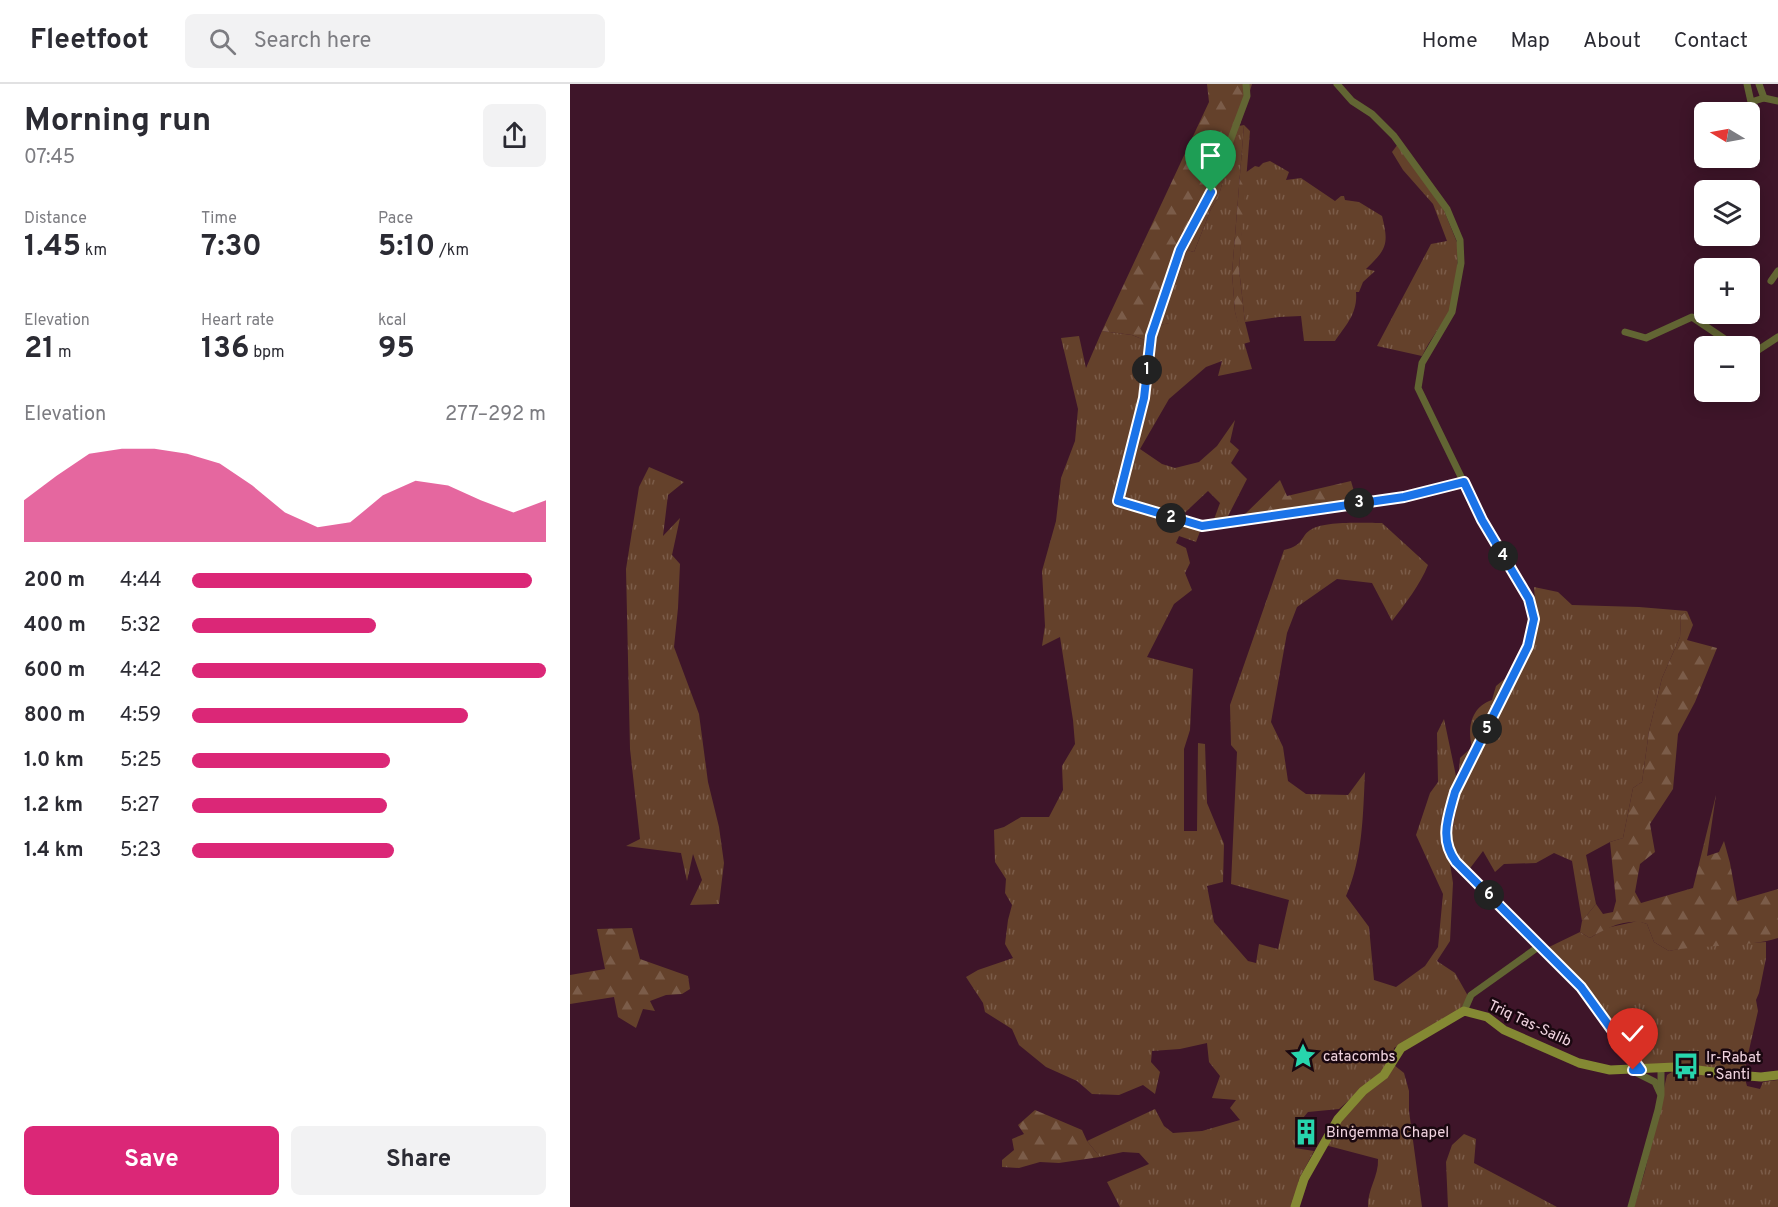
<!DOCTYPE html>
<meta charset="utf-8">
<style>
body{margin:0;font-family:Overpass,sans-serif;background:#f2f2f3;color:#2b2b33;height:100vh;display:flex;flex-direction:column;font-size:22px;white-space:nowrap}
*{box-sizing:border-box;margin:0}
p{font-size:20px;color:#7c7c81}
.icon{flex:none;width:33px;height:33px;fill:none;stroke:currentColor;stroke-width:2;stroke-linecap:round;stroke-linejoin:round}
.map{position:relative;flex:1;overflow:hidden}
.drawer{display:flex;flex-direction:column;background:#fff;width:570px}
.drawer>*{flex:none}
.needle{width:39px;rotate:280deg}
.fabs{position:absolute;left:1124px;top:18px;display:grid;gap:12px}
.fabs a{display:grid;place-items:center;width:66px;height:66px;border-radius:9px;background:#fff;box-shadow:0 3px 15px #0003;font-size:30px}
.pin{position:absolute;display:grid;place-items:center;width:51px;height:51px;color:#fff;margin:-62px -26px;border-radius:50% 50% 50% 0;rotate:-45deg;box-shadow:0 0 6px #0007}
.pin .icon{rotate:45deg}
.km{position:absolute;width:30px;height:30px;margin:-15px;border-radius:50%;background:#222;color:#fff;font-size:16px;line-height:30px;text-align:center}
.round{display:grid;place-items:center;flex:none;width:63px;height:63px;border-radius:9px;background:#f2f2f3}
.summary{display:flex;align-items:center;justify-content:space-between;height:102px;padding:0 24px}
h1{font-size:33px;font-weight:700;line-height:45px}
.metrics{display:grid;grid-template-columns:repeat(3,1fr);gap:9px;height:102px;padding:6px 24px}
.metrics div{display:grid;align-content:center}
.metrics b{font-size:30px;font-weight:700}
.metrics small{font-size:16px;font-weight:400}
.metrics p{font-size:16px}
.chart{height:168px;padding:12px 24px}
.chart p{display:flex;justify-content:space-between}
.chart svg{width:100%;height:108px;margin-top:6px;fill:#db2777;opacity:.7}
.action{display:flex;gap:12px;margin-top:auto;padding:12px 24px}
.action a{flex:1;height:69px;border-radius:9px;background:#db2777;color:#fff;font-size:24px;font-weight:700;line-height:69px;text-align:center}
.action a+a{background:#f2f2f3;color:#2b2b33}
ul{padding:0 24px;list-style:none;font-size:20px}
li{display:grid;grid-template-columns:96px 72px 1fr;align-items:center;height:45px}
li i{height:15px;border-radius:8px;background:#db2777}
header{display:flex;align-items:center;gap:36px;box-sizing:border-box;height:84px;padding:0 30px;background:#fff;border-bottom:2px solid #e1e1e2}
header strong{font-size:28px}
nav{display:flex;gap:33px;margin-inline-start:auto;font-size:21px}
.search{width:420px;height:54px;background:#f2f2f3;display:flex;align-items:center;gap:15px;box-sizing:border-box;padding:0 21px;border-radius:9px;color:#7c7c81;font-size:22px}
main{display:flex;flex:1;min-height:0}
.map>svg:first-child{display:block}
.grass{fill:url(#grass-tufts)}
.forest{fill:url(#forest-firs)}
.lines{fill:none;stroke-linecap:round;stroke-linejoin:round}
.street{stroke:#626533;stroke-width:7}
.secondary{stroke:#848933;stroke-width:9}
.route-casing{stroke:#fff;stroke-width:12}
.route{stroke:#1a73e8;stroke-width:8}
.labels{text-anchor:middle;stroke-width:5;stroke-linejoin:round;paint-order:stroke}
.street-label{font-size:15px;fill:#f1d4e0;stroke:#1a0810}
.poi-label{font-size:15px;fill:#f1d4e0;stroke:#1a0810;text-anchor:start}
</style>
<header>
<strong>Fleetfoot</strong>
<div class="search"><svg class="icon" aria-label="search" viewBox="0 0 24 24"><circle cx="10" cy="10" r="6"/><path d="M15 15l6 6"/></svg>Search here</div>
<nav><a>Home</a><a>Map</a><a>About</a><a>Contact</a></nav>
</header>
<main>
<section class="drawer">
<div class="summary"><div><h1>Morning run</h1><p>07:45</p></div><a class="round"><svg class="icon" aria-label="share" viewBox="0 0 24 24"><path d="M12 15V3M7 8l5-5 5 5M5 13v7h14v-7"/></svg></a></div>
<div class="metrics">
<div><p>Distance</p><b>1.45<small> km</small></b></div>
<div><p>Time</p><b>7:30</b></div>
<div><p>Pace</p><b>5:10<small> /km</small></b></div>
</div>
<div class="metrics">
<div><p>Elevation</p><b>21<small> m</small></b></div>
<div><p>Heart rate</p><b>136<small> bpm</small></b></div>
<div><p>kcal</p><b>95</b></div>
</div>
<div class="chart"><p><span>Elevation</span>277–292 m</p>
<svg viewBox="0 0 160 44" preserveAspectRatio="none"><path d="M0 44V27L10 17L20 8L30 6L40 6L50 8L60 12L70 21L80 32L90 38L100 36L110 25L120 19L130 21L140 27L150 32L160 27V44z"/></svg>
</div>
<ul>
<li><b>200 m</b>4:44<i style="width:96%"></i></li>
<li><b>400 m</b>5:32<i style="width:52%"></i></li>
<li><b>600 m</b>4:42<i style="width:100%"></i></li>
<li><b>800 m</b>4:59<i style="width:78%"></i></li>
<li><b>1.0 km</b>5:25<i style="width:56%"></i></li>
<li><b>1.2 km</b>5:27<i style="width:55%"></i></li>
<li><b>1.4 km</b>5:23<i style="width:57%"></i></li>
</ul>
<div class="action"><a>Save</a><a>Share</a></div>
</section>
<div class="map">
<svg width="1208" height="1123" viewBox="0 0 1208 1123">
<defs>
<pattern id="grass-tufts" width="24" height="20" patternUnits="userSpaceOnUse" patternTransform="scale(1.5)"><rect width="24" height="20" fill="#64412b"/><path d="M3 7l-1-3M5 7V3M7 7l1-3M15 17l-1-3M17 17v-4M19 17l1-3" fill="none" stroke="#7b5c49"/></pattern>
<pattern id="forest-firs" width="22" height="20" patternUnits="userSpaceOnUse" patternTransform="scale(1.5)"><rect width="22" height="20" fill="#64412b"/><path d="M5 1l3.5 6h-7zM16 11l3.5 6h-7z" fill="#7b5c49"/></pattern>
</defs>
<rect width="100%" height="100%" fill="#3e1529"/>
<g class="grass">
<path d="M674,41l-12,148 3,39 17,57 -34,7 4,-15 -16,6 -37,32 -29,50 22,15 13,4 24,-6 18,-16 18,-26 -5,22 9,8 -8,13 16,16 -21,41 -13,2 7,-19 -12,-12 -33,31 26,7 -5,13 -17,-6 -3,7 10,5 4,15 -5,10 7,17 -18,14 -27,53 46,12 -3,61 -6,19v82h13l1,-88 7,1 2,59 17,41 -1,38 -16,4 7,36 34,39 8,2 3,-19 19,5 11,-49 -58,-16 6,-132 -6,-7 -1,-40 54,-155c22,-5 15,-14 28,-21 13,-8 55,-6 70,-6l46,42c-8,20 -23,39 -36,56l-20,-38 -35,-4 -40,28 -10,26 -16,89 12,25 5,34 18,13 42,1 17,-23c-2,42 -2,85 -19,124l23,31 5,53 22,7 29,-21 13,-19 5,-53 -27,-59 14,-42 8,-11 -1,-49 7,-14 12,57 -13,66 6,15 4,26 -3,58 -13,20 18,12 13,23 -7,13 -67,39 -1,10 -10,-5 8,6 -8,11 -44,39 -31,3 -11,13 -2,23 19,3 -15,28 -6,28h-173l-13,-25 42,-18 -10,-11 -16,-1 -23,5 -13,-16 68,-32 9,17 9,7 29,-2 38,-11 -10,-12 6,-8 -24,-2 8,-22 -11,-14 -2,-19 -27,6 -28,2 -1,11 9,10 -5,22 -12,-9 -24,10 -27,-1 -15,-13 -31,-14 -27,-22 -7,-16 -27,-17 -2,-9 -17,-26 12,-7 35,-12 -8,-14 3,-24 4,-15 -7,-12 1,-14 -11,-17 -1,-32 10,-3 17,-10h28l14,-27 -1,-24 13,-22 -2,-24 -13,-83 -18,9 3,-20 -3,-55 14,-50 5,-43 14,-37 3,-32 -17,-71 18,-2 7,32 16,-37 30,4 20,8 8,-18 9,-2 -5,-8 23,-65 7,2 17,-43 7,-11 21,-72z"/>
<polygon points="828,60 873,124 888,161 887,192 880,227 857,262 852,272 807,262 861,160 877,157 863,120 833,86 822,68"/>
<path d="M700,77l19,11 -3,8 15,-2 34,23 6,-5h3l1,4 14,2 23,14c7,28 5,33 -16,53l9,2 -12,11 -4,10h-3c2,21 -10,33 -21,49h-31l-3,-25 -22,1 -34,5 -6,-53 6,-96 10,-7 4,1 4,-4z"/>
<polygon points="79,383 114,398 98,411 93,452 110,434 102,471 110,480 108,524 104,563 129,630 138,698 149,743 154,779 149,820 120,821 132,796 123,770 117,797 111,769 56,762 70,755 60,665 56,485 69,403"/>
<polygon points="964,503 988,508 1002,521 1069,523 1117,527 1111,532 1110,553 1092,594 1079,647 1072,698 1063,704 1053,754 1040,758 1016,771 1026,820 1012,837 1002,777 984,769 966,779 934,780 925,788 913,767 898,787 880,759 890,705 930,627 967,544"/>
<path d="M943,588l-55,111 2,-25 12,-11c-5,-19 -1,-40 20,-47l4,-14z"/>
<polygon points="1068,837 1077,840 1084,858 1099,867 1122,862 1196,858 1196,874 1189,909 1186,916 1188,927 1174,988 1071,982 1010,898 977,864 1010,848 1020,854 1036,844"/>
<path d="M824,981l10,8 5,18v20l13,96h-54c-1,-17 11,-31 10,-48l-53,-14c18,-32 43,-56 69,-80z"/>
<polygon points="1105,986 1175,995 1177,1002 1190,1005 1193,998 1208,996 1208,1123 1064,1123 1075,1087 1097,991"/>
<polygon points="894,1050 906,1055 904,1079 987,1123 878,1123 876,1078 882,1061"/>
</g>
<g class="forest">
<polygon points="637,0 682,0 648,114 641,125 624,168 617,166 594,231 600,239 590,241 582,259 562,251 532,247 639,18"/>
<polygon points="674,41 680,47 669,185 675,238 680,258 673,260 665,228 662,189"/>
<polygon points="710,396 717,412 781,397 787,418 672,433"/>
<path d="M1117,527l6,14 -6,15 30,8 -22,54 -17,32 -5,55 -23,35 5,28 -15,12 -5,28 6,11 52,-15 23,-93 -9,61 12,-4 5,-11 6,22 7,38 41,-12v49c-32,10 -74,6 -109,13l-15,-9 -7,-18c-19,-7 -41,4 -57,14l-10,-6 2,-11 14,-17 7,10 10,-2 3,-11 -6,-59 13,-4 10,-50 9,-6 7,-51 13,-53 18,-41 1,-21z"/>
<polygon points="62,844 70,875 118,892 120,905 112,910 96,911 80,917 85,927 73,925 66,944 48,933 44,913 0,920 0,891 35,885 27,845"/>
<polygon points="465,1026 512,1046 517,1057 530,1073 489,1079 470,1078 449,1084 432,1083 432,1076 444,1066 442,1055 454,1050 448,1041"/>
</g>
<g class="lines">
<g class="street">
<polyline points="676,0 677,12 641,108 610,166 581,252 574,314 548,417 632,442 834,413 894,398"/>
<path d="M767,0l15,17 20,13 22,22 53,73 13,31 1,23 -9,49 -30,51 -4,25 64,132 47,79 5,20 -6,27 -73,146c-7,26 -16,47 1,70l125,125 59,83"/>
<polyline points="1177,0 1181,18 1194,14 1208,17"/>
<polyline points="1189,0 1194,14"/>
<polyline points="1201,197 1208,187"/>
<polyline points="1055,248 1076,254 1122,233 1165,262"/>
<polyline points="1179,272 1208,253"/>
<polyline points="894,927 901,911 971,861"/>
<polyline points="1063,987 1085,998 1090,1009"/>
<polyline points="1061,1123 1088,1026 1091,1011 1091,985"/>
</g>
<polyline class="secondary" points="725,1123 734,1095 768,1035 793,1007 814,991 831,964 894,927 917,933 934,946 1009,979 1040,986 1105,983 1166,991 1191,993 1208,991"/>
</g>
<g class="lines">
<g class="route-casing">
<path id="route" d="M641,108l-31,58 -29,86 -7,62 -26,103 84,25 202,-29 60,-15 18,38 47,79 5,20 -6,27 -73,146c-7,26 -16,47 1,70l125,125 60,83h-8"/>
</g>
<use href="#route" class="route"/>
</g>
<defs>
<g id="sight-bare" transform="scale(2.07)"><path d="M0-6L1.8-2.2L6-1.7L2.9 1.2L3.7 5.4L0 3.3L-3.7 5.4L-2.9 1.2L-6-1.7L-1.8-2.2Z" fill="#27d5ad" stroke="#1a0810" stroke-width="2.5" paint-order="stroke"/></g>
<g id="bus-bare" transform="scale(2.07)"><path d="M-5-6H5V4H4V6H2V4H-2V6H-4V4H-5ZM-3.5-4V0h7V-4ZM-3.5 1.2v1.5H-2V1.2ZM2 1.2v1.5H3.5V1.2Z" fill="#27d5ad" stroke="#1a0810" stroke-width="2.5" paint-order="stroke"/></g>
<g id="building-bare" transform="scale(2.07)"><path d="M-4-6H4V6H1V3H-1V6H-4ZM-2.5-4.3h1.7v1.8h-1.7ZM.8-4.3h1.7v1.8H.8ZM-2.5-1h1.7V.8h-1.7ZM.8-1h1.7V.8H.8Z" fill="#27d5ad" stroke="#1a0810" stroke-width="2.5" paint-order="stroke"/></g>
</defs>
<g fill-rule="evenodd">
<use href="#sight-bare" x="733" y="972"/>
<use href="#bus-bare" x="1116" y="982"/>
<use href="#building-bare" x="736" y="1048"/>
</g>
<g class="labels">
<g class="street-label">
<text transform="translate(960 939) rotate(25)" y="5">Triq Tas-Salib</text>
</g>
<g class="poi-label">
<text x="753" y="977">catacombs</text>
<text x="1136" y="978">Ir-Rabat<tspan x="1136" dy="17">- Santi</tspan></text>
<text x="756" y="1053">Binġemma Chapel</text>
</g>
</g>
</svg>
<div class="fabs">
<a><svg class="needle" viewBox="-14 -14 28 28"><path d="M0-13l5 13h-10z" fill="#e53935"/><path d="M0 13l5-13h-10z" fill="#7c7c81"/></svg></a>
<a><svg class="icon" aria-label="layers" viewBox="0 0 24 24"><path d="M12 4l9 5-9 5-9-5zM3 14l9 5 9-5"/></svg></a>
<a>+</a>
<a>−</a>
</div>
<div class="pin" style="left:641px;top:108px;background:#1e9e55"><svg class="icon" aria-label="arrive" viewBox="0 0 24 24"><path d="M6 21V4h12l-3 4 3 4H6"/></svg></div>
<div class="pin" style="left:1063px;top:986px;background:#d93025"><svg class="icon" aria-label="check" viewBox="0 0 24 24"><path d="M5 12l5 5 9-10"/></svg></div>
<b class="km" style="left:577px;top:286px">1</b>
<b class="km" style="left:601px;top:434px">2</b>
<b class="km" style="left:789px;top:419px">3</b>
<b class="km" style="left:933px;top:472px">4</b>
<b class="km" style="left:917px;top:645px">5</b>
<b class="km" style="left:919px;top:811px">6</b>
</div>
</main>
